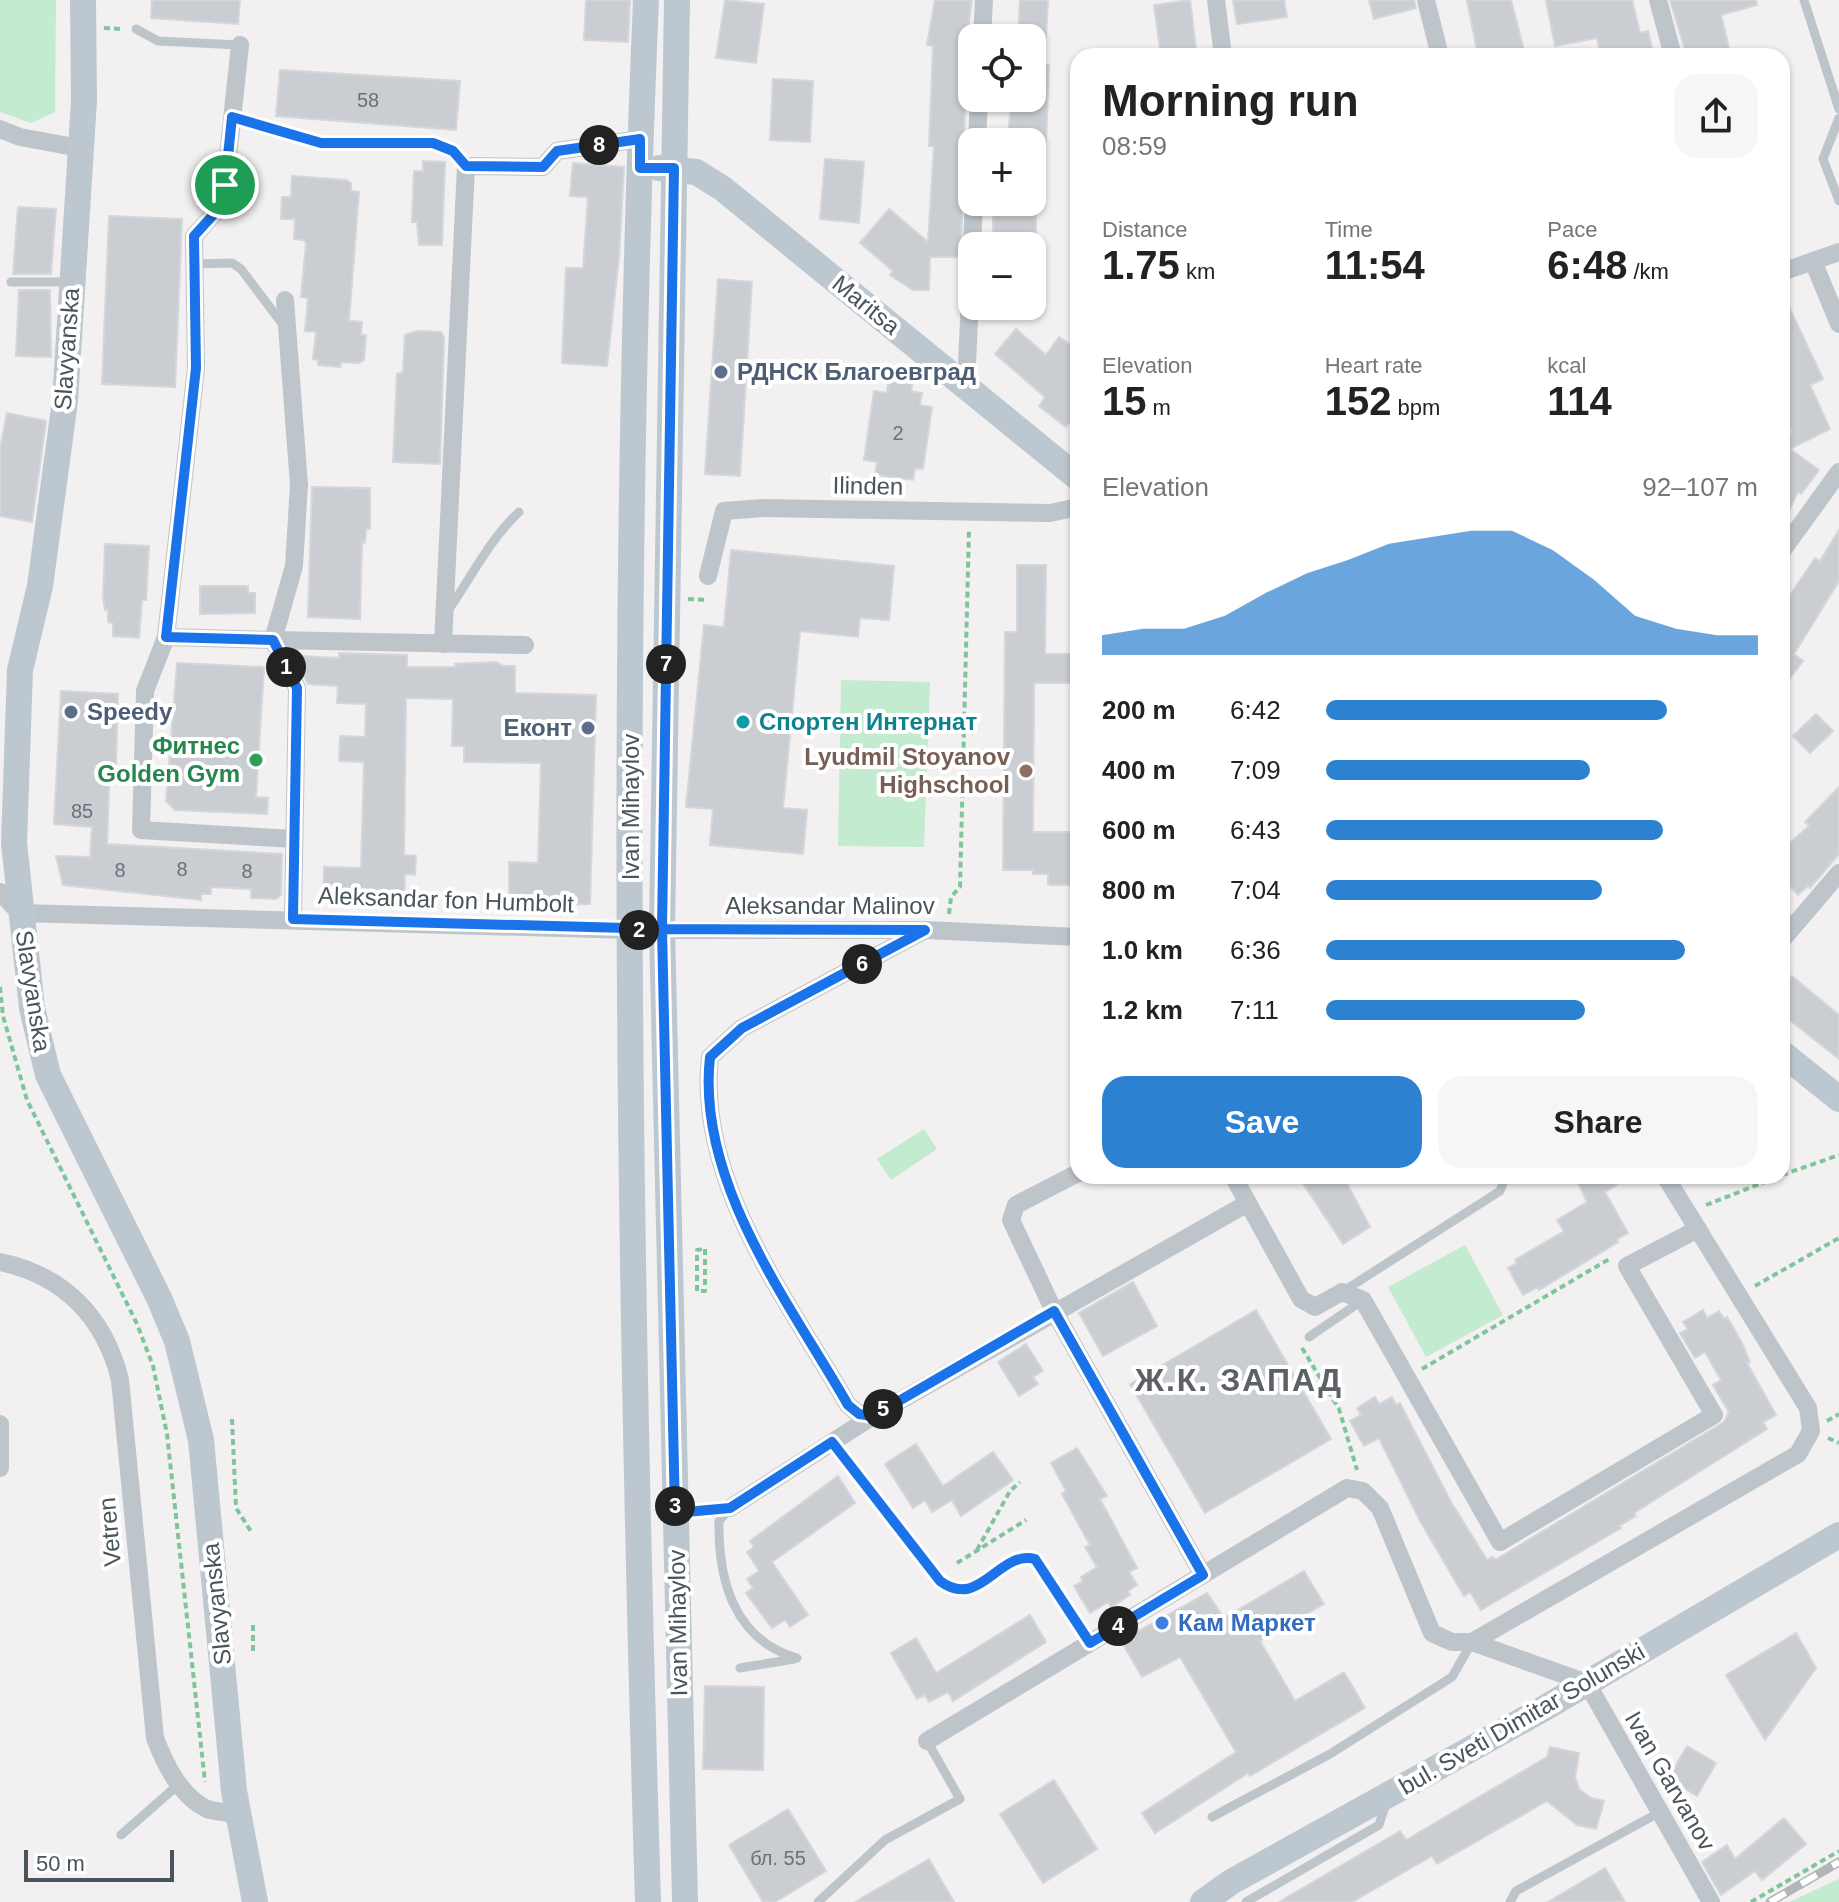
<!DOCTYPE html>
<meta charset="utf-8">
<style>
body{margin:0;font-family:Helvetica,sans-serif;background:#f6f6f6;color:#222;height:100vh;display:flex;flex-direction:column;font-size:30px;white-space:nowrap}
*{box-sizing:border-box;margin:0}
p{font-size:26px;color:#767676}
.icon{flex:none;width:44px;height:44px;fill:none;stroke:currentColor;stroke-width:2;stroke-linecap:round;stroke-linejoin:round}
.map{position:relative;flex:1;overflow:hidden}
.side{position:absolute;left:1070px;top:48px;width:720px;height:1136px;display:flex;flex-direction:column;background:#fff;border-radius:24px;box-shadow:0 2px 6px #0004}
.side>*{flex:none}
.tools{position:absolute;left:958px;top:24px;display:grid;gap:16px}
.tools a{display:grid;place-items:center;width:88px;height:88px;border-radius:16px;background:#fff;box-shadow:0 2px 6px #0004;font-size:40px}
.scale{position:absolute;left:24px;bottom:20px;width:150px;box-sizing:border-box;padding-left:8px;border:4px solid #49545b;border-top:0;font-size:22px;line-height:28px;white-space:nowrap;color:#49545b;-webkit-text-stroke:6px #fff;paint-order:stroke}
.pin{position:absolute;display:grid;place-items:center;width:68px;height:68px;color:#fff;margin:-34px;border:4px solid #fff;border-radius:50%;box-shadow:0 2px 8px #0007}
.km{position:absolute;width:40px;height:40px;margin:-20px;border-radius:50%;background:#222;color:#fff;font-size:22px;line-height:40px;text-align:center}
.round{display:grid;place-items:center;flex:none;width:84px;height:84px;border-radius:24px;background:#f6f6f6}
.overview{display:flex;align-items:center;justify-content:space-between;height:136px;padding:0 32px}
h1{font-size:44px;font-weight:600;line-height:60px}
.metrics{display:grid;grid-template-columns:repeat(3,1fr);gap:12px;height:136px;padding:8px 32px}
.metrics div{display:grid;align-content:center}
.metrics b{font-size:40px;font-weight:600}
.metrics small{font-size:22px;font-weight:400}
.metrics p{font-size:22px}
.chart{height:224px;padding:16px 32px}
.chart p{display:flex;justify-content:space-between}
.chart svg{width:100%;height:144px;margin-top:8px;fill:#2c81d0;opacity:.7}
.action{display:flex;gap:16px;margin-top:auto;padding:16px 32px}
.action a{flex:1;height:92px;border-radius:24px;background:#2c81d0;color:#fff;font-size:32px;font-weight:600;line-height:92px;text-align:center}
.action a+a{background:#f6f6f6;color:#222}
ul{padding:0 32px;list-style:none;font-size:26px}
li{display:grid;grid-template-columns:128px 96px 1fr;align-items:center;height:60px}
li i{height:20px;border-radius:10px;background:#2c81d0}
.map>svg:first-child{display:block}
.green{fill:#c3ebcf}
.building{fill:#cacdd1;stroke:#d4d6da;stroke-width:2}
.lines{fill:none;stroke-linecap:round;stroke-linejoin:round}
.path{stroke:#7ec59c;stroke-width:4;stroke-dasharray:6 4;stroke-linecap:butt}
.lane{stroke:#bdc5cb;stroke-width:9}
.street{stroke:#bdc5cb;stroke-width:18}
.secondary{stroke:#bdc7cf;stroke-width:26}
.rail-casing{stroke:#b2b5b9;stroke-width:9}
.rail{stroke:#fff;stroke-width:6;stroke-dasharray:18;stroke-linecap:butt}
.route-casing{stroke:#fff;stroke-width:16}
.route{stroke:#1a73e8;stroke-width:10}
.service-dot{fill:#5c6f8a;stroke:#fff;stroke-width:3}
.culture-dot{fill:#0f9aa8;stroke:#fff;stroke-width:3}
.leisure-dot{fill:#2e9e5b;stroke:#fff;stroke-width:3}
.education-dot{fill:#8d6e63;stroke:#fff;stroke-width:3}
.shop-dot{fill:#3f7fe0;stroke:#fff;stroke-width:3}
.labels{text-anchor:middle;stroke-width:8;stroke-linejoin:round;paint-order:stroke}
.number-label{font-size:20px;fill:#697278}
.street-label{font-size:24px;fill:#49545b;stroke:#fff}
.service-label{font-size:24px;font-weight:bold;fill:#4e5e75;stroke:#fff;text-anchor:start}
.culture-label{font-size:24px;font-weight:bold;fill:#0d838f;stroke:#fff;text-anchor:start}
.leisure-label{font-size:24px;font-weight:bold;fill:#27864d;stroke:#fff;text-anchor:end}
.education-label{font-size:24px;font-weight:bold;fill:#785e54;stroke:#fff;text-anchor:end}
.shop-label{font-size:24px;font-weight:bold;fill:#366cbe;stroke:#fff;text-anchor:start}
.district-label{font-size:32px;font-weight:bold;letter-spacing:2px;fill:#5d6064;stroke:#fff}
</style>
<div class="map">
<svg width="1839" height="1902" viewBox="0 0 1839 1902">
<rect width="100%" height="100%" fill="#f2f0f0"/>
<g class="green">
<polygon points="0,0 56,0 55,112 31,123 0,112"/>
<polygon points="841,680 930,682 924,847 838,846"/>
<polygon points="924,1129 937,1149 891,1180 877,1159"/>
<polygon points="1465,1245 1503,1315 1426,1357 1388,1287"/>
<polygon points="1839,1879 1839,1902 1789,1902"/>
</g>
<g class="building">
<polygon points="152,0 240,0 238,24 151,18"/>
<polygon points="586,0 630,0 628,42 584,40"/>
<polygon points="725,0 764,4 756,63 716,58"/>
<polygon points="935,0 972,0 963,65 966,65 961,250 960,257 930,257 929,290 913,290 890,275 893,271 860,243 889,209 928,242 934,146 929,146 933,46 927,45"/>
<polygon points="1020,0 1048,0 1046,38 1018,38"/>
<polygon points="1190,0 1197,56 1161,56 1154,5"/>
<polygon points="1233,0 1284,0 1287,17 1237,24"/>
<polygon points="1369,0 1414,0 1416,8 1374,19"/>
<polygon points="1467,0 1511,0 1525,54 1478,56"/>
<polygon points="1546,0 1632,0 1640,33 1648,31 1654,56 1601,56 1597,38 1555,46"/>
<polygon points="1670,0 1756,0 1757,5 1721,15 1731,56 1687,56"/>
<polygon points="1032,64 1049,65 1046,142 1007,142 1012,98 1032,98"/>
<polygon points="280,70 460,81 456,130 276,116"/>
<polygon points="773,79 813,81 810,142 770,140"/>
<polygon points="825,159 864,162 859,223 820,219"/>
<polygon points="423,161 445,162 442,245 419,245 417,222 412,222 414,171 423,171"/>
<polygon points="573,163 624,167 619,257 607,366 562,363 566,268 583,268 588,197 570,196"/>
<polygon points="292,176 346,180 351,183 351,191 359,192 349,321 362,322 361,335 366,335 364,360 359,363 341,362 340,367 318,365 318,360 313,359 316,332 305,331 308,298 301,297 306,243 304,240 294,239 295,219 281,219 282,197 291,197"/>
<polygon points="18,207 56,209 51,274 13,274"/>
<polygon points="109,216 182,219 175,387 102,384"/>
<rect x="993" y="216" width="43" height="30"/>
<polygon points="718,279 752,282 740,476 705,474"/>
<polygon points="19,290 50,290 51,357 16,356"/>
<polygon points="1782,292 1823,379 1810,385 1830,429 1790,449 1819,470 1801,494 1798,492 1782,525 1782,443 1792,432 1782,409"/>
<polygon points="1016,329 1046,355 1059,337 1078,350 1078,359 1069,371 1078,378 1078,412 1066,427 1039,406 1045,397 995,354"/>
<polygon points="416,331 441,332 444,337 440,464 393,462 397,374 403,372 405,335"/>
<polygon points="889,375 913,379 911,391 922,393 920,405 932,407 923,469 915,468 913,480 875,475 877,462 864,460 874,391 887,393"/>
<polygon points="7,413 46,421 32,522 0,516 0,449"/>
<polygon points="312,487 370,488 370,529 366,529 365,543 362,542 360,619 308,617"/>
<polygon points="1839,530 1839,581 1794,654 1803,661 1782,689 1782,607 1815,558 1820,561"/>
<polygon points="105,544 149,546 146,600 142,600 139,638 113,636 113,623 108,622 108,610 105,610 103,598"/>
<polygon points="731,550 894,566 889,620 860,618 858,637 800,631 783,808 807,810 803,854 710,845 713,809 686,807 704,625 724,627"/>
<polygon points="1017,565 1046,565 1045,654 1078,654 1078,683 1034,683 1033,832 1078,832 1078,885 1048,885 1048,874 1033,874 1033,870 1003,870 1005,632 1017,632"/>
<polygon points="200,586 248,586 248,593 255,593 255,613 200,614"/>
<polygon points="339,653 407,655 407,667 456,667 455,664 496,662 503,666 515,666 515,693 596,695 590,904 509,906 509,862 538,863 541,763 464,762 464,746 452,746 453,699 406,698 404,855 416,856 415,875 405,874 404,903 323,900 324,867 361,868 364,762 339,761 340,736 365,737 366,704 337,703 338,686 308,684 299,666 300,656 339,658"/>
<polygon points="177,663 264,667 256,797 268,798 267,814 175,810 166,801"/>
<polygon points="61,691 118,694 116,764 110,764 107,844 282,854 281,895 276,899 251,898 251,889 211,887 211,894 201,894 201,900 63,885 56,856 90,857 92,827 54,824"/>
<polygon points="1816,714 1833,731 1810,753 1793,736"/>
<polygon points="1839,787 1839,854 1810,888 1808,886 1798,895 1782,877 1782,850 1809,826 1805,822"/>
<polygon points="1792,976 1839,1015 1839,1059 1782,1014 1782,987"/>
<polygon points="1298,1176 1343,1176 1370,1227 1343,1244"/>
<polygon points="1575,1176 1631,1176 1605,1192 1628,1233 1617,1239 1618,1242 1539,1290 1538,1287 1523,1295 1508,1268 1517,1263 1515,1260 1564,1231 1557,1220 1587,1202"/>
<polygon points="1133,1282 1157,1326 1103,1356 1079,1313"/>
<polygon points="1256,1310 1331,1439 1205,1513 1130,1384"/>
<polygon points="1703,1310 1707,1318 1719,1311 1724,1319 1727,1317 1742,1343 1750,1362 1747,1363 1776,1415 1763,1422 1767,1429 1634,1513 1636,1516 1619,1526 1621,1528 1481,1610 1470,1592 1464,1596 1420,1521 1379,1438 1364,1446 1350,1421 1361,1415 1357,1408 1375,1397 1379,1404 1392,1397 1396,1405 1400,1403 1451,1502 1487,1560 1493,1557 1495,1560 1724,1422 1729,1412 1713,1385 1721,1380 1705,1352 1695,1358 1680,1333 1688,1329 1683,1322"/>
<polygon points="1026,1344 1043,1371 1033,1377 1038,1384 1019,1396 998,1362"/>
<polygon points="916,1444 943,1486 993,1452 1013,1480 961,1516 952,1500 932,1512 925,1500 913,1508 885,1464"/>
<polygon points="1077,1448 1107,1496 1100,1499 1137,1568 1129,1572 1137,1585 1128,1591 1130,1595 1111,1607 1108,1602 1090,1613 1074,1586 1083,1581 1081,1577 1097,1567 1085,1547 1090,1545 1062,1494 1066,1491 1051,1463"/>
<polygon points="838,1476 855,1503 772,1562 808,1615 790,1627 785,1620 772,1628 746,1593 753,1588 747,1579 759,1571 747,1552 754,1547 750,1541"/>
<polygon points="1304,1571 1324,1604 1260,1641 1295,1701 1344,1672 1365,1708 1250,1776 1248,1773 1155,1833 1142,1813 1236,1752 1180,1657 1142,1677 1121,1641 1207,1593 1224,1618"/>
<polygon points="1030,1615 1046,1642 953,1701 948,1692 929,1702 925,1695 917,1699 891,1653 916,1638 936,1673"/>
<polygon points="1796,1633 1816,1668 1765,1740 1726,1675"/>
<polygon points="705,1686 764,1687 763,1770 703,1769"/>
<polygon points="1687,1746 1716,1763 1697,1796 1668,1779"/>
<polygon points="1550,1747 1579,1753 1575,1778 1580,1790 1591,1798 1604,1801 1596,1829 1577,1825 1547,1801 1437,1864 1432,1856 1352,1902 1279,1902 1400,1831 1406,1840 1547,1757"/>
<polygon points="1054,1780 1097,1849 1043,1883 1000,1814"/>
<polygon points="788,1809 826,1871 775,1902 763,1902 729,1845"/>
<polygon points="1784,1818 1806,1844 1762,1880 1755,1871 1721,1895 1702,1862 1727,1845 1735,1859"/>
<polygon points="929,1859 954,1902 855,1902"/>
<polygon points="1605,1868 1625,1902 1548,1902"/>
</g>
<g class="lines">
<g class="path">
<polyline points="104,28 122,29"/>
<polyline points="688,599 707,600"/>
<polyline points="949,914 951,897 960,887 969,530"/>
<polyline points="0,987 3,1016 27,1100 137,1324 153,1366 167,1434 205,1782"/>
<polyline points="1782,1175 1839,1155"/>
<polyline points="1706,1205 1780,1176"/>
<polygon points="705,1249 705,1291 697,1291 697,1250"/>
<polyline points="1755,1286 1839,1238"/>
<polyline points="1302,1348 1339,1409 1357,1470"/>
<polyline points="1422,1369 1611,1258"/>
<polyline points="232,1419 236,1508 252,1533"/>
<polyline points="1827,1421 1839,1414"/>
<polyline points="1828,1438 1839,1443"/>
<polyline points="977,1550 1010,1491 1020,1482"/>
<polyline points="957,1563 1026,1520"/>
<polyline points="253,1651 253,1622"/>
<polyline points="1751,1902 1839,1851"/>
</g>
<g class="lane">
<polyline points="1804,0 1839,109"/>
<polyline points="136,29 158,41 240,45"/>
<polyline points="232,117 321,143 433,143 453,151 466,166"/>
<polyline points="1839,118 1823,159 1839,201"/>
<polyline points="194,264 232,263 241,269 284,326"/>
<polyline points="11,282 68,282"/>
<path d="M447,612c24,-34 42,-72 72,-100"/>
<polyline points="1782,914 1795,925"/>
<polyline points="1342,1292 1500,1191 1506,1176"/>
<polyline points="1309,1337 1363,1300"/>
<path d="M832,1442l108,139c40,30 58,-31 95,-22l54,84"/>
<path d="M730,1508l-11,13c-1,59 15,119 78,137"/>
<polyline points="740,1668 794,1659"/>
<polyline points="1212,1817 1330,1754 1452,1677 1472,1642"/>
<polyline points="121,1835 179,1784"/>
<polyline points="818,1902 885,1840 960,1799 927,1741"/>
<polyline points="1246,1902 1379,1825 1386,1803"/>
<polyline points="1510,1902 1516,1891 1660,1812"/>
</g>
<g class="street">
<polyline points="1216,0 1223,56"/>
<polyline points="1426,0 1440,56"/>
<polyline points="1658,0 1673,56"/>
<polyline points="982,38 984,0"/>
<polyline points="0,129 20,137 80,148"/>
<polyline points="977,142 979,98"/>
<polyline points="972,246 974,202"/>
<polyline points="1813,261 1839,324"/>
<polyline points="1782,272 1839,252"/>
<polyline points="285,300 299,485 294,566 273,640 525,645"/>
<polyline points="966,386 972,253"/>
<polyline points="1782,551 1839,472"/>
<polyline points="708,576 724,511 763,508 1050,513 1078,507"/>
<polyline points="166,637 196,368 194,236 214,214 225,185 240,45"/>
<polyline points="443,644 466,166 543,167 557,151 640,139"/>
<polyline points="0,892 20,913 630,930 925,930 1078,937"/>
<polyline points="293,919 297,688 273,640 166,637 145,691 141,830 294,839"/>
<path d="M925,930l-183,98 -32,29c-14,125 79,245 138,348l11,9 14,2 375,-213"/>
<polyline points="1782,940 1839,873"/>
<polyline points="1078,1173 1016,1205 1011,1220 1054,1311 1203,1575"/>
<polyline points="1233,1176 1301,1299 1315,1307 1342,1292 1363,1300 1500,1542 1714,1415 1627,1266 1698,1229"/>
<path d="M0,1262c64,13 105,56 120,118l35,358c10,26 25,58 52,71 8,3 22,3 31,6"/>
<polyline points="0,1424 0,1468"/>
<polyline points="730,1508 873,1416"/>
<polyline points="1472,1642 1587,1683 1711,1902"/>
<polyline points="927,1741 1347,1488 1363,1491 1380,1508 1432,1633 1452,1642 1472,1642 1798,1454 1811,1431 1808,1408 1665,1176"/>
</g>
<g class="secondary">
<polyline points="83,0 84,100 65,401 40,586 20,670 14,843 32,1008 48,1075 159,1298 177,1341 201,1440 234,1791 255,1902"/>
<path d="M646,0c-27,633 -17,1269 2,1902"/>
<polyline points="677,0 662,929 685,1902"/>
<polyline points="659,168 696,172 722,188 1078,478"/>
<polyline points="1782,1053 1839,1099"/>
<polyline points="1203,1902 1231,1882 1543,1709 1839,1535"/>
</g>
<g class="rail-casing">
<polyline id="rail" points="1770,1902 1839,1862"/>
</g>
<use href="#rail" class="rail"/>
</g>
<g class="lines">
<g class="route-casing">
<path id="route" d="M225,185l-11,29 -20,22 2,132 -30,269 107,3 24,48 -4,231 369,10 13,584 55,-5 102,-66 108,139c40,30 58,-31 95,-22l55,84 113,-68 -149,-264 -181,105 -14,-2 -11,-9c-59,-103 -152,-223 -138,-348l32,-29 183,-98 -263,-1 12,-761h-34v-29l-83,12 -14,16 -77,-1 -13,-15 -20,-8h-112l-89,-26 -7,68"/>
</g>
<use href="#route" class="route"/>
</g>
<g class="service-dot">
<circle cx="721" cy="372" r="8"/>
<circle cx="71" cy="712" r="8"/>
<circle cx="588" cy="728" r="8"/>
</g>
<circle class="culture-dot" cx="743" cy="722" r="8"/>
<circle class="leisure-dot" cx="256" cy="760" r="8"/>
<circle class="education-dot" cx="1026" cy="771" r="8"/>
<circle class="shop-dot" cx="1162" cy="1623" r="8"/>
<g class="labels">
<g class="number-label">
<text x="368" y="107">58</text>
<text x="898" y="440">2</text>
<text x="82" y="818">85</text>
<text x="182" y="876">8</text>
<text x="120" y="877">8</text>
<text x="247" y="878">8</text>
<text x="778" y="1865">бл. 55</text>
</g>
<g class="street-label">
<text transform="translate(866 305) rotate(39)" y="8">Maritsa</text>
<text transform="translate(67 349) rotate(-86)" y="8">Slavyanska</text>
<text transform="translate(868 486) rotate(1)" y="8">Ilinden</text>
<text transform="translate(631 807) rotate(-90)" y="8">Ivan Mihaylov</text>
<text transform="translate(446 900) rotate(2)" y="8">Aleksandar fon Humbolt</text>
<text x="830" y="914">Aleksandar Malinov</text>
<text transform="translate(33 991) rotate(81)" y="8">Slavyanska</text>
<text transform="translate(110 1532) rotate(-95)" y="8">Vetren</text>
<text transform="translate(217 1604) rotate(-96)" y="8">Slavyanska</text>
<text transform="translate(678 1623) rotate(-91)" y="8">Ivan Mihaylov</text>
<text transform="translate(1522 1719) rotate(-30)" y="8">bul. Sveti Dimitar Solunski</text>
<text transform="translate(1670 1781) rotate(60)" y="8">Ivan Garvanov</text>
</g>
<g class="service-label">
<text x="737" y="380">РДНСК Благоевград</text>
<text x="87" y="720">Speedy</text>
<text x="572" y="736" text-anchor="end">Еконт</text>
</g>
<g class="culture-label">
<text x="759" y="730">Спортен Интернат</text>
</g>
<g class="leisure-label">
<text x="240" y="754">Фитнес<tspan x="240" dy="28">Golden Gym</tspan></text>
</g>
<g class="education-label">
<text x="1010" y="765">Lyudmil Stoyanov<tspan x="1010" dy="28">Highschool</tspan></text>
</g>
<g class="shop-label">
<text x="1178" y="1631">Кам Маркет</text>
</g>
<g class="district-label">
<text x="1239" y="1391">Ж.К. ЗАПАД</text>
</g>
</g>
</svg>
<div class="tools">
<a><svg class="icon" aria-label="locate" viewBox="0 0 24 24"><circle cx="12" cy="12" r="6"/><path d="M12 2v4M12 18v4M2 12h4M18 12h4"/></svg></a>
<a>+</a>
<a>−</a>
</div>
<div class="scale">50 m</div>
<div class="pin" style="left:225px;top:185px;background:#1e9e55"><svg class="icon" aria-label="arrive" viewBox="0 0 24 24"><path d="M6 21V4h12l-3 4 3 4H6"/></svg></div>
<b class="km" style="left:286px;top:667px">1</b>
<b class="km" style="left:639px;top:930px">2</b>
<b class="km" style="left:675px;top:1506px">3</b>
<b class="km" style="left:1118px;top:1626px">4</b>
<b class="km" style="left:883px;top:1409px">5</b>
<b class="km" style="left:862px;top:964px">6</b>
<b class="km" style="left:666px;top:664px">7</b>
<b class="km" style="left:599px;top:145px">8</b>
<section class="side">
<div class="overview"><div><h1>Morning run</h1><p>08:59</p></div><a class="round"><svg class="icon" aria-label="share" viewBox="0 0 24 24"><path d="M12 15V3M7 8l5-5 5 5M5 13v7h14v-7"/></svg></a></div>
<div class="metrics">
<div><p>Distance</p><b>1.75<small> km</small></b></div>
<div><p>Time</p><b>11:54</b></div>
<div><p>Pace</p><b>6:48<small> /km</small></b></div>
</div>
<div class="metrics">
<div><p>Elevation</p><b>15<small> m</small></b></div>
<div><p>Heart rate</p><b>152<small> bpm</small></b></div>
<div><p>kcal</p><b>114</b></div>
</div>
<div class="chart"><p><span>Elevation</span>92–107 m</p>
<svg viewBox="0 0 160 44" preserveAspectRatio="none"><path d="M0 44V38L10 36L20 36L30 32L40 25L50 19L60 15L70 10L80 8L90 6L100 6L110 12L120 21L130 32L140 36L150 38L160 38V44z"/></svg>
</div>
<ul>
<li><b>200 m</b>6:42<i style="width:79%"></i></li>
<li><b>400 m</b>7:09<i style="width:61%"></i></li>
<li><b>600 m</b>6:43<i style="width:78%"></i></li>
<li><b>800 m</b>7:04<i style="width:64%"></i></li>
<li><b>1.0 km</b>6:36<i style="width:83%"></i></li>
<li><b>1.2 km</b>7:11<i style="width:60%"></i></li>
</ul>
<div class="action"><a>Save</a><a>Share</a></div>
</section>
</div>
